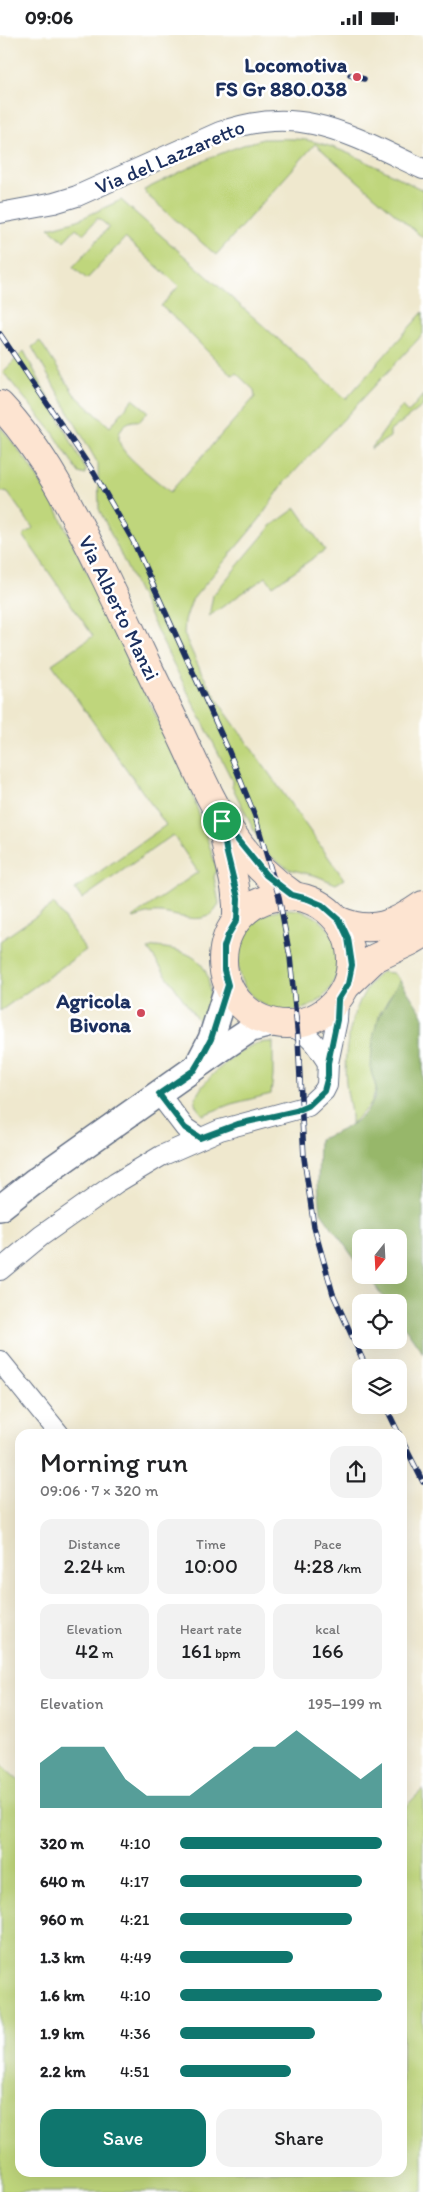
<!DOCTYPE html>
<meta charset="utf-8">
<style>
body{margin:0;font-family:Itim,sans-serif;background:#f2f2f2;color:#202124;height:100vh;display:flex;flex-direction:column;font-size:19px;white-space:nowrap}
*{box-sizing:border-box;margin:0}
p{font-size:16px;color:#757577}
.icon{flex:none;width:28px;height:28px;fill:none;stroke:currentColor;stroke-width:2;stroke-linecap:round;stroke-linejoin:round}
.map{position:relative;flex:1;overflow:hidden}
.sheet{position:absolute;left:15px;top:1394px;width:392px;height:748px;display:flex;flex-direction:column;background:#fff;border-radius:15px;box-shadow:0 5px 20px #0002}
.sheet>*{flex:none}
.needle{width:32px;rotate:198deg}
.buttons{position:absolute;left:352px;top:1194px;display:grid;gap:10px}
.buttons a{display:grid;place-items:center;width:55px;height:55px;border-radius:10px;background:#fff;box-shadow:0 5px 20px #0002;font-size:25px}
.pin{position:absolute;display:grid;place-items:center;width:42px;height:42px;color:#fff;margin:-21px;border:2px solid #fff;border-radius:50%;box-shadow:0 1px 5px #0007}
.round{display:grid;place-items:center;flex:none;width:52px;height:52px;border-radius:15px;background:#f2f2f2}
.headline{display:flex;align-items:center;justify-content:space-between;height:85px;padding:0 25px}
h1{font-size:28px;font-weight:600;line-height:38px}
.stats{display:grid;grid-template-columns:repeat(3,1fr);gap:8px;height:85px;padding:5px 25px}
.stats div{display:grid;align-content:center;border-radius:12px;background:#f2f2f2;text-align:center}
.stats b{font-size:21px;font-weight:600}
.stats small{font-size:14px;font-weight:400}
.stats p{font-size:14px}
.chart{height:140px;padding:10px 25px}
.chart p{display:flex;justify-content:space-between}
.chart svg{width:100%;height:90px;margin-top:5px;fill:#0f766e;opacity:.7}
.action{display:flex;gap:10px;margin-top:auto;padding:10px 25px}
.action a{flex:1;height:58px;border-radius:15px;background:#0f766e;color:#fff;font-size:20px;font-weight:600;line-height:58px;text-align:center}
.action a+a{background:#f2f2f2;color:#202124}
ul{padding:0 25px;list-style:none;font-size:16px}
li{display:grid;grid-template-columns:80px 60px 1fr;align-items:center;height:38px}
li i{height:12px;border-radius:6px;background:#0f766e}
.status{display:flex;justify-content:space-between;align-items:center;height:35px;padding:0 25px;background:#fff;direction:ltr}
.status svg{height:14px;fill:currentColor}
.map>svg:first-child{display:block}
.green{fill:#bfd67b;stroke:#6d826c}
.forest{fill:#97b76b;stroke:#597364}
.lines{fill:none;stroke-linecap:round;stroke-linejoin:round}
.minor-casing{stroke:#657085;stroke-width:22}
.tertiary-casing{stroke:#657085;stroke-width:28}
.secondary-casing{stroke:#657085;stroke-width:30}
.minor{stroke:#fff;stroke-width:20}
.tertiary{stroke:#fff;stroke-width:25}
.secondary{stroke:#fde4d1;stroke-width:28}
.rail-casing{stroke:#1b2f5e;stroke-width:5.5}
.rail{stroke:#fff;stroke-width:4;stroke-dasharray:11;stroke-linecap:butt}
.route-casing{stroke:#fff;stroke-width:10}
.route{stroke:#0f766e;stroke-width:6}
.poi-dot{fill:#d1495b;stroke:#fff;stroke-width:2}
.labels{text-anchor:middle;stroke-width:5;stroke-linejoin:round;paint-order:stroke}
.poi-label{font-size:21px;font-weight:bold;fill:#1b2f5e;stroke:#fff;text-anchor:end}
.street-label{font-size:21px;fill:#1b2f5e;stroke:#fff}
</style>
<div class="status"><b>09:06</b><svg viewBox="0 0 49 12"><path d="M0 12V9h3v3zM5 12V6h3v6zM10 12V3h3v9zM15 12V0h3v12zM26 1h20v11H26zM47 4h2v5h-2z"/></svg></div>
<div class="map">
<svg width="423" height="2157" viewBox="0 0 423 2157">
<rect width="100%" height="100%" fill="#fff"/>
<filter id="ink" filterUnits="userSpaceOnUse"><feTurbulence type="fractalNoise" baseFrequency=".02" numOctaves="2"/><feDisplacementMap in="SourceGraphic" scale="10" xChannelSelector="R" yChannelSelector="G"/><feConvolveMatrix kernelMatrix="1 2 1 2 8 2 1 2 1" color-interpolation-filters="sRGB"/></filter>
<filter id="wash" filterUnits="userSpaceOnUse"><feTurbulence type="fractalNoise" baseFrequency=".0096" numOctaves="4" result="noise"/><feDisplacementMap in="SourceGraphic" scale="20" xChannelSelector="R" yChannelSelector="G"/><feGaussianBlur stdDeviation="1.12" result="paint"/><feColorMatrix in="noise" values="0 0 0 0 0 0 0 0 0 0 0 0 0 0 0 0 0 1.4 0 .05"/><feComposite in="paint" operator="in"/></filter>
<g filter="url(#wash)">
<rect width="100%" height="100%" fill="#efe8ce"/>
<g class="green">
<path d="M263,104c15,0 29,-1 43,1 39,7 81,33 117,50v48l-108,-94 -99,111 -69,-60 -3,-5c39,-19 77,-40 119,-51z"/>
<path d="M121,165l225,199 77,-87v22l-139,149 -25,37 -67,80 -7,20 -1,14 17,38 23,38 120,169 -8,5 -19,-8 -28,-7 -18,-12 -8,-8 -31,-63v-6l-69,-137 -64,-134 -1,-45 -66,-117 8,-6 34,53 36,33 23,-28 15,12 -8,10c-7,-1 -14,1 -18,7 -4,5 -4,12 -1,18 5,12 38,36 49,46l85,-95 -1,-7 -18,-17 -4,2c-25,-22 -46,-48 -71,-69l18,-20 -54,-48 -38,41 -14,-12 36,-40 -11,-9 -15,16 -7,-6 -12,13 -15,-13 29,-8z"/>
<polygon points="24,316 86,435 85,440 79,438 54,399 3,337"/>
<polygon points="423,360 423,371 390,396 390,402 371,414 402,371 408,378"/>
<path d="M0,391l30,39 26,43 133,276 28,85 -3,8 5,26c-9,26 -39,12 -58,10 -10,-1 -18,2 -27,5l-1,-1 65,-45 -25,-37 -91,64 -7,-10 91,-64 -114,-161 41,-28 -70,-101 10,-7 -25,-35 -8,-2z"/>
<polygon points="296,473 325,515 273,551 266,542 209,581 213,560 271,491"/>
<polygon points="54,869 86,915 0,976 0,906"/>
<circle cx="288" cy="925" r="51"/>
<path d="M155,912c57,4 61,33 49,82l-56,-80z"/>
<path d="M381,937l12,1 7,7 -21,35 -8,56 5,17 -5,16 -20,20c1,-15 -4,-27 -5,-41 -4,-34 8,-89 35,-111z"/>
<path d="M273,1007v34l-2,18 -40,10 -28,11c-3,-4 -8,-8 -8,-13 1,-18 43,-51 58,-57 6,-3 13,-3 20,-3z"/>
<polygon points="0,1729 20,1747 20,2136 402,2136 403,1774 423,1754 423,2157 0,2157"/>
</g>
<path class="forest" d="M400,945l23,35v338l-24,-34v-16l-12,-1 -20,-27h32v-38h-38v31l-40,-56 -3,-28 1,-45c21,-6 57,-24 57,-51 0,-6 -5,-12 -5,-18 0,-10 1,-22 2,-31 3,-22 16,-40 27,-59z"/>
</g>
<g filter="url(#ink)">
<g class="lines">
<g class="minor-casing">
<g id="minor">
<path d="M0,178l54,-10 23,-7 143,-64c82,-29 130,3 203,37"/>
<path d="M290,990c20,10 26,19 38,38"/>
<polyline points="159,1059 185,1093 200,1103"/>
<polyline points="0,1235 41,1201 116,1148 161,1121 220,1095 308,1071 324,1056 327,1050 328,1028 337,985 338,965"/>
<polyline points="0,1326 59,1399"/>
</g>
</g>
<g class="tertiary-casing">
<g id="tertiary">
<polyline points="198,1029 211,1004 228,950"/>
<polyline points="0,1173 33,1147 227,1010 251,994 275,988"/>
</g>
</g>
<g class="secondary-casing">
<g id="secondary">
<path d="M0,370c47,50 76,113 106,174 24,51 49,103 74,154 31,65 51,120 113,162"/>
<path d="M223,792c4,34 16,58 14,93"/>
<circle cx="287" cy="925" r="64"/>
<path d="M340,886c32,14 56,3 83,-16"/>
<polyline points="348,949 375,923 411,906 423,899"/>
</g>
</g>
<use href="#minor" class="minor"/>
<use href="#tertiary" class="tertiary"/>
<use href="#secondary" class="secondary"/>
<g class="rail-casing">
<g id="rail">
<polyline points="350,40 364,44"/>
<polyline points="0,299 94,438 133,506 228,714 255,781 279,862 290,922 298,1003 304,1123 314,1192 333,1259 366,1332"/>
<polyline points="385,1370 399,1399"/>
<polyline points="402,1405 423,1447"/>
</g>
</g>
<use href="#rail" class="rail"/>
</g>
</g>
<g class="lines" filter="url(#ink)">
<g class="route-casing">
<polygon id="route" points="222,786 266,840 292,860 308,864 322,870 340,886 348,903 352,930 348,949 338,965 337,985 328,1028 328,1041 324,1056 308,1071 296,1076 238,1089 200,1103 185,1093 159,1059 194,1035 200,1025 211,1004 228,950 224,935 224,912 228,900 237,885 238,863 226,814"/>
</g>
<use href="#route" class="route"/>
</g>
<g class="poi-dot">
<circle cx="357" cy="42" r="5"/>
<circle cx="141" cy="978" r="5"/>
</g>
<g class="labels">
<g class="poi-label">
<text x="347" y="37">Locomotiva<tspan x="347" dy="24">FS Gr 880.038</tspan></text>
<text x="131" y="973">Agricola<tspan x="131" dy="24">Bivona</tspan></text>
</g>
<g class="street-label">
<text transform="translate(170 122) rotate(-23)" y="7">Via del Lazzaretto</text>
<text transform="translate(119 573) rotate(64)" y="7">Via Alberto Manzi</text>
</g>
</g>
</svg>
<div class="buttons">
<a><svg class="needle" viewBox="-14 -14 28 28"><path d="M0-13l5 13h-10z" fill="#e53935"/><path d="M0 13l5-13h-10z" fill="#757577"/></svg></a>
<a><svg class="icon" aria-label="locate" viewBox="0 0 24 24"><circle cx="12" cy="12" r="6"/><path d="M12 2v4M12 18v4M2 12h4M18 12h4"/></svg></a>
<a><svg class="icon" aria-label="layers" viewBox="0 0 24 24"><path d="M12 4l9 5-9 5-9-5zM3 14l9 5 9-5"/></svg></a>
</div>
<div class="pin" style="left:222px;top:786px;background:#1e9e55"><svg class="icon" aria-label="arrive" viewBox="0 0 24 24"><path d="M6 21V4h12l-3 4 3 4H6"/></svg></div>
<section class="sheet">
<div class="headline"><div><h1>Morning run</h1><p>09:06 · 7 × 320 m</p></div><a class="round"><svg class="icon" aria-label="share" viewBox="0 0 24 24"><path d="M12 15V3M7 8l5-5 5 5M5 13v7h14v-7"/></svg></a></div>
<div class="stats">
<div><p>Distance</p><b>2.24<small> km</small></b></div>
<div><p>Time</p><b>10:00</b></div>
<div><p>Pace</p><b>4:28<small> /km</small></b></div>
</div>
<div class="stats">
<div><p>Elevation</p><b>42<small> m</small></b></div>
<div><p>Heart rate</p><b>161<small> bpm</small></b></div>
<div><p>kcal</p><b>166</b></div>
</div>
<div class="chart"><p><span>Elevation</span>195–199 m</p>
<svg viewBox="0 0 160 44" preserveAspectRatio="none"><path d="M0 44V22L10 14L20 14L30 14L40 30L50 38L60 38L70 38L80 30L90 22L100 14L110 14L120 6L130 14L140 22L150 30L160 22V44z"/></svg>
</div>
<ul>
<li><b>320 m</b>4:10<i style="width:100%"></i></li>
<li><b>640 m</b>4:17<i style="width:90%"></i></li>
<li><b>960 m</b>4:21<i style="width:85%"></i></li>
<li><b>1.3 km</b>4:49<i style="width:56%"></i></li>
<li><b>1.6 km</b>4:10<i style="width:100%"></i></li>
<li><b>1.9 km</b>4:36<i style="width:67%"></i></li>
<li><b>2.2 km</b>4:51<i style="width:55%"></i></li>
</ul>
<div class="action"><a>Save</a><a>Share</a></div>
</section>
</div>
